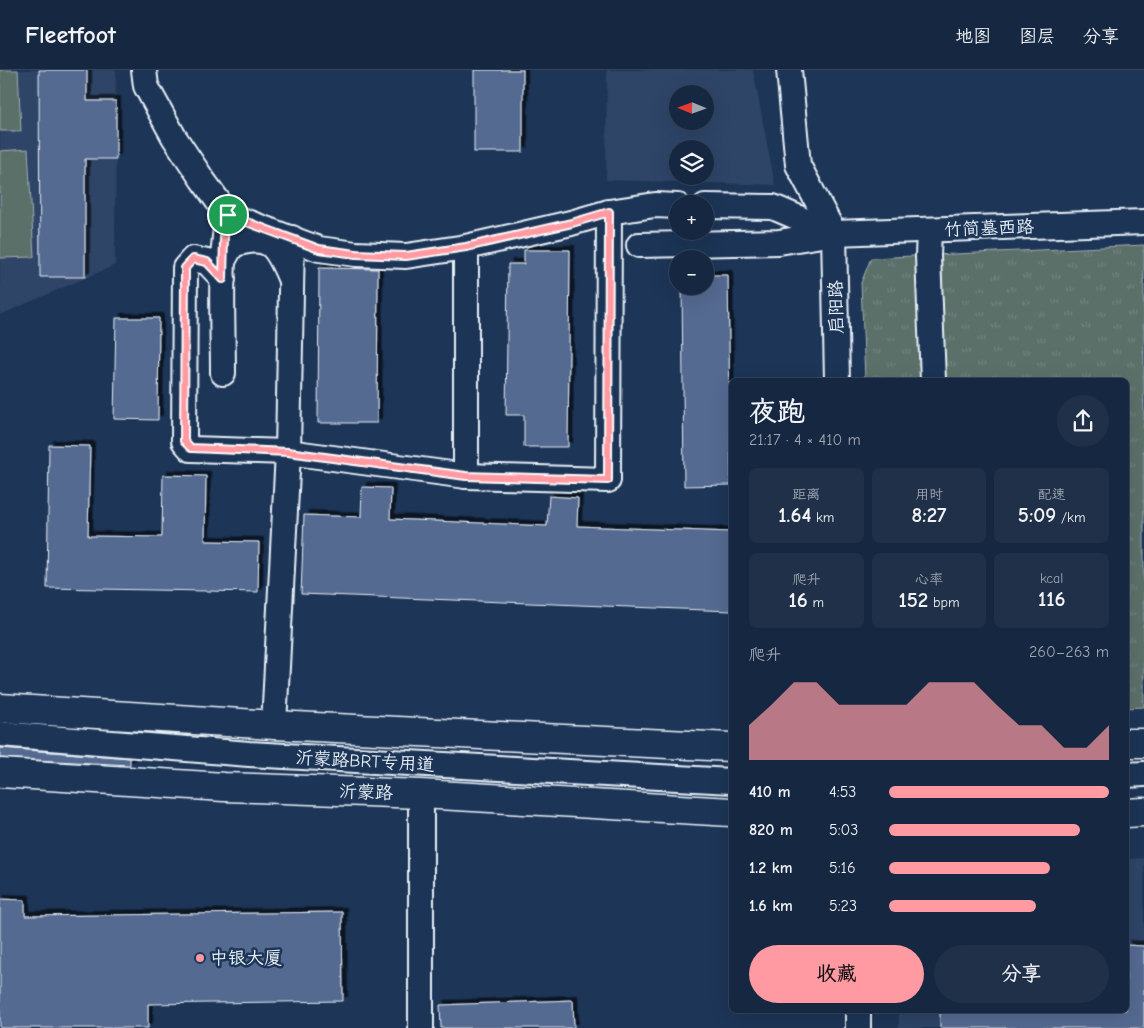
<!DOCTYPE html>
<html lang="zh">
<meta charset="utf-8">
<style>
body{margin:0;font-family:"Comic Neue","LXGW WenKai TC",sans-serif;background:#1f3048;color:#f1f3f6;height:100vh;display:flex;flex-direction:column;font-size:19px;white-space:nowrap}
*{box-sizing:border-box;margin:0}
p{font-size:16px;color:#9ea6b1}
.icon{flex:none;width:28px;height:28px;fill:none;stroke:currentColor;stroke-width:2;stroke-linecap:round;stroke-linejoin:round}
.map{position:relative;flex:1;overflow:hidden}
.panel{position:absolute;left:729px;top:308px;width:400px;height:635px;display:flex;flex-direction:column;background:#162841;border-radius:8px;box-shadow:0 5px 20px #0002,0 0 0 1px #35445a}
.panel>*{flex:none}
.needle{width:32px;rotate:271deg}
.buttons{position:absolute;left:669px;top:15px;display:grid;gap:10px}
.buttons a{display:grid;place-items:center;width:45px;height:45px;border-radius:50%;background:#162841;box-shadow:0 5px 20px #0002,0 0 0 1px #35445a;font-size:25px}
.pin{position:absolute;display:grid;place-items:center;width:42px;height:42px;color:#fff;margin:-21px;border:2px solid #fff;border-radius:50%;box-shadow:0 1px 5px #0007}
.round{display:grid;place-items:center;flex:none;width:52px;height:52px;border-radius:26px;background:#1f3048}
.overview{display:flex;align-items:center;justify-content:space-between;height:85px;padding:0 20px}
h1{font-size:28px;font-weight:700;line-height:38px}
.stats{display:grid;grid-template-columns:repeat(3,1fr);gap:8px;height:85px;padding:5px 20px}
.stats div{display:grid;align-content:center;border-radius:8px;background:#1f3048;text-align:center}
.stats b{font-size:21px;font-weight:700}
.stats small{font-size:14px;font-weight:400}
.stats p{font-size:14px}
.chart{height:140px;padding:10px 20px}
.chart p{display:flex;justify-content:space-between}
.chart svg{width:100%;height:90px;margin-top:5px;fill:#ff9aa2;opacity:.7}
.button{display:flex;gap:10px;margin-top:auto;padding:10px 20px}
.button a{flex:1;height:58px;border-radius:30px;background:#ff9aa2;color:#111;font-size:20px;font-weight:700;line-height:58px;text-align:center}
.button a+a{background:#1f3048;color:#f1f3f6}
ul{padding:0 20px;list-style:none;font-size:16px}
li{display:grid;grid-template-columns:80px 60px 1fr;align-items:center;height:38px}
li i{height:12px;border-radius:6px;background:#ff9aa2}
header{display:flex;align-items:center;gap:30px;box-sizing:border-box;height:70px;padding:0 25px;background:#162841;border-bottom:1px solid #35445a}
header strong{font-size:24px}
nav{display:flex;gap:28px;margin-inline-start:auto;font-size:18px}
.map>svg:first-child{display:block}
.built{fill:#2e4568;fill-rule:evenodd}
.grass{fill:url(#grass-tufts);stroke:#a2b0b1}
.pitch{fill:#5b6f6a;stroke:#a2b0b1}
.building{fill:#556a91;stroke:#e8f1f8;filter:url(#shadow)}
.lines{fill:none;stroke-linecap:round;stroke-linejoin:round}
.minor-casing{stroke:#e8f1f8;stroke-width:28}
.major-casing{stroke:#e8f1f8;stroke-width:31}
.minor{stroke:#1d3557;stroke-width:24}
.major{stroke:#1d3557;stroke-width:28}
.route-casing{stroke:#fff;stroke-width:10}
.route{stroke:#ff9aa2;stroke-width:6}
.poi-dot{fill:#ff9aa2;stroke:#1d3557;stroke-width:2}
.labels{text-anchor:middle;stroke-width:5;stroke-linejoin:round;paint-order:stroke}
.street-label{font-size:18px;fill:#e8f1f8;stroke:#1d3557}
.poi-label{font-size:18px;fill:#e8f1f8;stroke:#1d3557;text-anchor:start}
</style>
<header>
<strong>Fleetfoot</strong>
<nav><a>地图</a><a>图层</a><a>分享</a></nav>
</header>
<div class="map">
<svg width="1144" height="958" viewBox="0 0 1144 958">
<defs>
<pattern id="grass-tufts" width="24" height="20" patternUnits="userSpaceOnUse" patternTransform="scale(1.25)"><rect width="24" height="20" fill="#5b6f6a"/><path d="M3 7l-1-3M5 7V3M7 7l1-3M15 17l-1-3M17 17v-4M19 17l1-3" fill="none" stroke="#738480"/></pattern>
<filter id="shadow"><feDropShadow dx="4.5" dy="-4.5" stdDeviation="0" flood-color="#0009"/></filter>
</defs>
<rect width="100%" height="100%" fill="#1d3557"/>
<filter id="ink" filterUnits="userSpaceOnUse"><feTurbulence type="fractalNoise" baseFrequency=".02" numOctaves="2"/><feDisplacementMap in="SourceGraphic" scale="10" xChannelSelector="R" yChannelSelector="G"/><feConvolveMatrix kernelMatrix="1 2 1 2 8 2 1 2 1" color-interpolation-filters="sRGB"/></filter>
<g filter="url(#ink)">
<g class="built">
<polygon points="0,0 116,0 115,195 0,245"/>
<path d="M607,0h146l22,115 -169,-5zM678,24h27v27h-27zM678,79h27v27h-27z"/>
<polygon points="1144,788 1144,958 899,958 899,940 1126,940 1126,789"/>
</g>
<polygon class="grass" points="1144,175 1144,637 1126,638 1126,310 865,310 861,213 871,188"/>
<g class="pitch">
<polygon points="0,0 18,0 21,61 0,61"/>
<polygon points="28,79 34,187 0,188 0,81"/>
</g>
<g class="building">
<polygon points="39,0 87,0 87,31 116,31 116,89 85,89 85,207 40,207"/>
<rect x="474" y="0" width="49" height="82"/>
<polygon points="524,180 570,180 568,377 524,377 524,345 506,345 508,194 524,194"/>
<polygon points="319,198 378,199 377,353 318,353"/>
<polygon points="705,205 728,205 731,415 684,416 682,216 705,216"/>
<polygon points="116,248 159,248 158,350 114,349"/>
<polygon points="49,375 90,376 88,466 162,467 163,405 206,406 205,471 259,472 258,522 47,518"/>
<polygon points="362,417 391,418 390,449 547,456 549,426 578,428 577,456 731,462 731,541 301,524 304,445 361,447"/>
<polygon points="0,678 130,688 130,695 0,688"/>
<polygon points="0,829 25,830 25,846 342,842 343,931 148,934 148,958 0,958"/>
<polygon points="1126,875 1144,876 1144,958 940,958 940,940 1126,940"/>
<polygon points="573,930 574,958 441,958 440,935"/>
</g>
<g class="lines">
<g class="minor-casing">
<g id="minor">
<polyline points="144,0 146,16 174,67 202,109 228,145 319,179 356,184 406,186 466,177 571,153 609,142 655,135 678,136"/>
<polyline points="789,0 798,95 834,163 837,310"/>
<polyline points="705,136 773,137 834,163"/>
<polyline points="929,160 928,186 933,310"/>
<polyline points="639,175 779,172 834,163 1144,152"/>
<polyline points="466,177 466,406"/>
<path d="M223,191l9,-16c38,-12 44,0 58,33"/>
<polyline points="223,209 207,192 193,189 185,198 184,371 191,379 288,382 466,406 608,410 609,142"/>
<path d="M223,303c0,-52 -4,-106 5,-158"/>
<polyline points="274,655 288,382 292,168"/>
<polyline points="0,664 249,684 731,711"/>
<polyline points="1126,705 1144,704"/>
<polyline points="421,724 421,958"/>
<polyline points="858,958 858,940"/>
</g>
</g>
<g class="major-casing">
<g id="major">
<polyline points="0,638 274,655 731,677"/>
<polyline points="1126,673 1144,673"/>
<polyline points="0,703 224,717 421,724 731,742"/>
<polyline points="1126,743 1144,742"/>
</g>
</g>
<use href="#minor" class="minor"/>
<use href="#major" class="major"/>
</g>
</g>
<g class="lines" filter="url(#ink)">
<g class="route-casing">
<polygon id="route" points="609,142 608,410 466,406 288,382 191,378 184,371 185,198 193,189 207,192 223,209 224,167 228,145 319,179 356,184 406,186 466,177 572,153"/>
</g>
<use href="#route" class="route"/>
</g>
<circle class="poi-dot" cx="200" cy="888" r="5"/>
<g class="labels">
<g class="street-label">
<text transform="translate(989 158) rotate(-2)" y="6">竹简墓西路</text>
<text transform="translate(836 237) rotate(-91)" y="6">启阳路</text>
<text transform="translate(365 691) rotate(3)" y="6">沂蒙路BRT专用道</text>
<text transform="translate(366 722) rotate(2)" y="6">沂蒙路</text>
</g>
<g class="poi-label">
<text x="210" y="894">中银大厦</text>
</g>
</g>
</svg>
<div class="buttons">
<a><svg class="needle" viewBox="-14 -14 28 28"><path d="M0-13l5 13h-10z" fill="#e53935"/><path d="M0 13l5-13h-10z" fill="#9ea6b1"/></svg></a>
<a><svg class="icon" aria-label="layers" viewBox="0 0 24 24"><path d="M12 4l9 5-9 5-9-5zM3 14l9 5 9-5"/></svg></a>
<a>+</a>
<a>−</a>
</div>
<div class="pin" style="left:228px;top:145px;background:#1e9e55"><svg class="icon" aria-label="arrive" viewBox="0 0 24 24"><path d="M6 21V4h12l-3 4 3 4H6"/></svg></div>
<section class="panel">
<div class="overview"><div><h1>夜跑</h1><p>21:17 · 4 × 410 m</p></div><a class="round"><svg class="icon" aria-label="share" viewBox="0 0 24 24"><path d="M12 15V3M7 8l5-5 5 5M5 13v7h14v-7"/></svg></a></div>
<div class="stats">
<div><p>距离</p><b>1.64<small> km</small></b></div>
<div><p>用时</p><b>8:27</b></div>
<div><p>配速</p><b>5:09<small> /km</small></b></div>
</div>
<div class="stats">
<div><p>爬升</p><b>16<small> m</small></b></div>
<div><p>心率</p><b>152<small> bpm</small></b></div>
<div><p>kcal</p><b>116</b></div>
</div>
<div class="chart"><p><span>爬升</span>260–263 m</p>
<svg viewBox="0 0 160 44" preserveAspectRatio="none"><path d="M0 44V27L10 17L20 6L30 6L40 17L50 17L60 17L70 17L80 6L90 6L100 6L110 17L120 27L130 27L140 38L150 38L160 27V44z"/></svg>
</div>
<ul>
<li><b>410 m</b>4:53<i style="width:100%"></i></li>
<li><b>820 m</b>5:03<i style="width:87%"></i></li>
<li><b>1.2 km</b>5:16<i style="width:73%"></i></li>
<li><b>1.6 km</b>5:23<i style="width:67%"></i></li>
</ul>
<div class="button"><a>收藏</a><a>分享</a></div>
</section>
</div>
